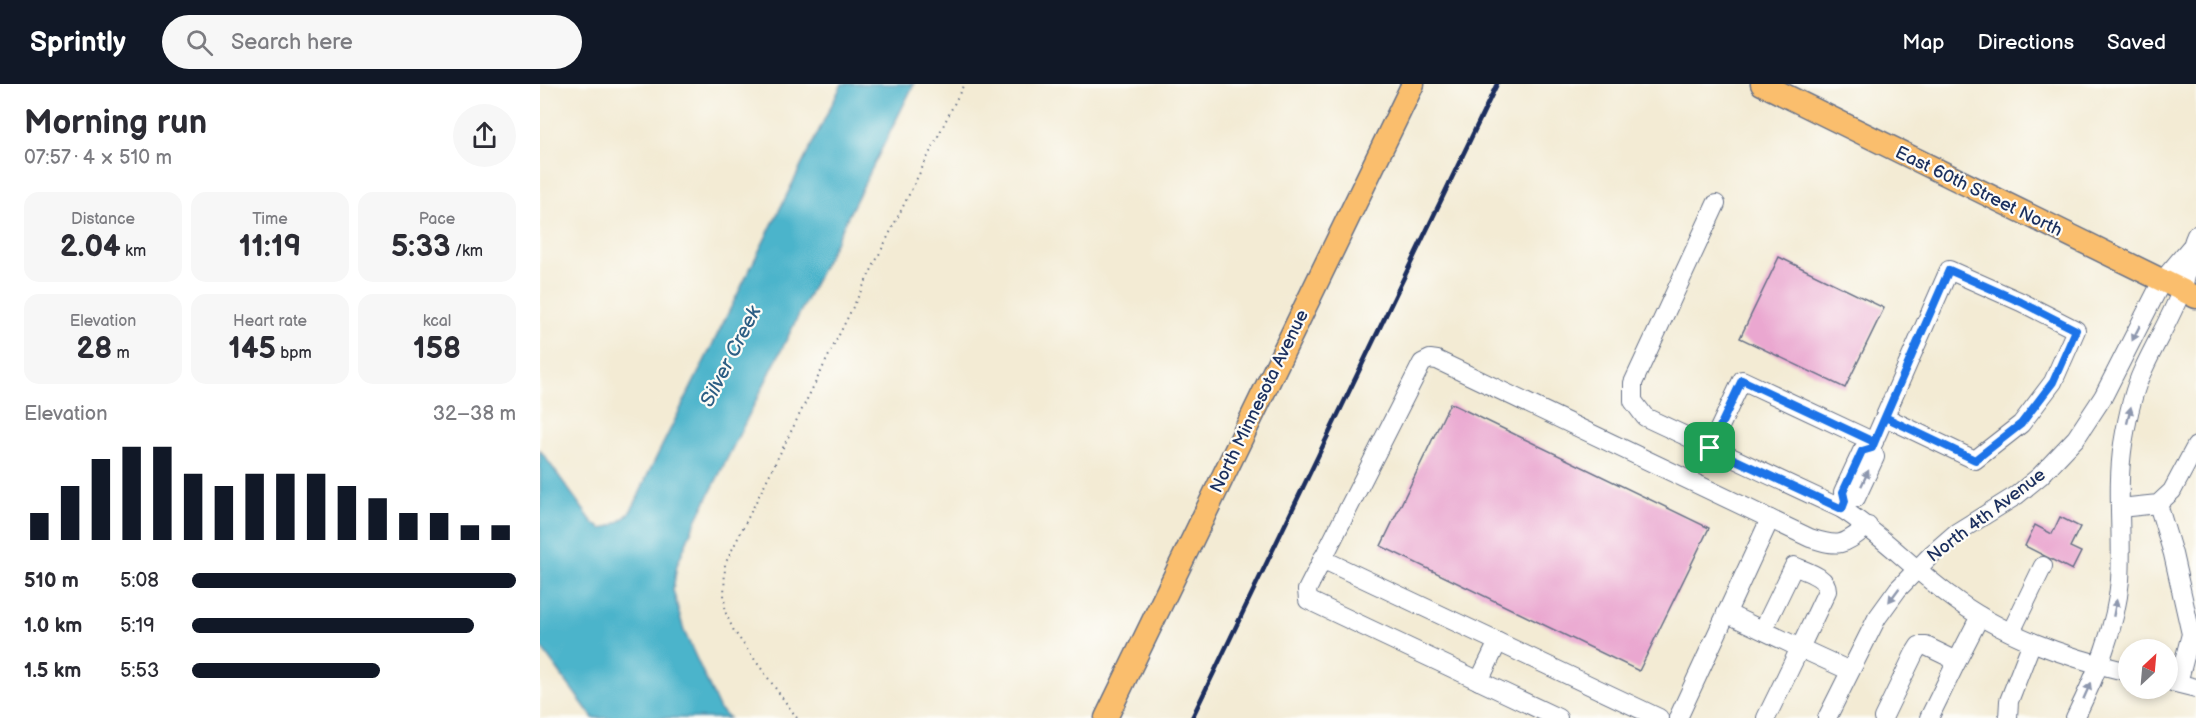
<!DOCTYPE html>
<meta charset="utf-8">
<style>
body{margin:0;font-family:"Balsamiq Sans",sans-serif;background:#f7f7f7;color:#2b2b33;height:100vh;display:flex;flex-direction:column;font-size:22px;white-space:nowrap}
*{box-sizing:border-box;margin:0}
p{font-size:20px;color:#7c7c81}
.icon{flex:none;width:33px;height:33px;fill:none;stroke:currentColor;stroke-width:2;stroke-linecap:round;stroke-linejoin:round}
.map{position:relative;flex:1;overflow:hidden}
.drawer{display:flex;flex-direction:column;background:#fff;width:540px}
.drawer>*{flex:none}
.needle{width:39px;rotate:26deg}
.fabs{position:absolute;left:1578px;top:555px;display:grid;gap:12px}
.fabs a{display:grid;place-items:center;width:60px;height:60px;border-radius:50%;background:#fff;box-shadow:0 3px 9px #0003;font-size:30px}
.pin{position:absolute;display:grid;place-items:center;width:51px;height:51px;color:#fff;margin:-26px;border-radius:12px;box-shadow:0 3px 9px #0006}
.round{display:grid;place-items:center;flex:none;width:63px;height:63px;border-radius:32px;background:#f7f7f7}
.headline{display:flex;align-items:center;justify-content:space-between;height:102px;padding:0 24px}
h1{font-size:33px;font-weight:800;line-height:45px}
.stats{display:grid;grid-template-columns:repeat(3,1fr);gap:9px;height:102px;padding:6px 24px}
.stats div{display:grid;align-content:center;border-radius:15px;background:#f7f7f7;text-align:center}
.stats b{font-size:30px;font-weight:800}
.stats small{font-size:16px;font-weight:400}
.stats p{font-size:16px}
.chart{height:168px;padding:12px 24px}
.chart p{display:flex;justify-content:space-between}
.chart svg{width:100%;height:108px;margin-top:6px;stroke:#111827;stroke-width:6}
ul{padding:0 24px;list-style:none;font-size:20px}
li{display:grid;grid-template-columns:96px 72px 1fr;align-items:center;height:45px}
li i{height:15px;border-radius:8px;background:#111827}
header{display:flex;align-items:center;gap:36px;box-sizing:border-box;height:84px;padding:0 30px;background:#111827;color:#fff}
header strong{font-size:28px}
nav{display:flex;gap:33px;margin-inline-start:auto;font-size:21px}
.search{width:420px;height:54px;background:#f7f7f7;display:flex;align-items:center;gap:15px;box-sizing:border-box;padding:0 21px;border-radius:33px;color:#7c7c81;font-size:22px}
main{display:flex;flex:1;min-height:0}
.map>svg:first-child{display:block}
.water{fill:#4cb4cb;stroke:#347294;stroke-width:1.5}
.building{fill:#eaa7d0}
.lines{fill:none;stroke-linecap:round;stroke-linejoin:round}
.minor-casing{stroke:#677187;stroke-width:20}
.major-casing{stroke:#677187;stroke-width:25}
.path{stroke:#677187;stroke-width:2;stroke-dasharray:1.5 4.5;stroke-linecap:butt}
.minor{stroke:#fff;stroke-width:18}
.major{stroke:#fabe6d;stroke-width:22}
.rail{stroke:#1b2f5e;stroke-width:4.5}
.oneway{fill:#8d97ae}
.route-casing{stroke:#fff;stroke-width:12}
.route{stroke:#1a73e8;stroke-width:8}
.labels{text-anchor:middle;stroke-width:4.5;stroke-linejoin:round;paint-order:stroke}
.street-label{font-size:18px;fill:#1b2f5e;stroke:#fdfcf7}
.water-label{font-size:20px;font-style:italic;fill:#2c5e84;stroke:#fdfcf7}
</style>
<header>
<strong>Sprintly</strong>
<div class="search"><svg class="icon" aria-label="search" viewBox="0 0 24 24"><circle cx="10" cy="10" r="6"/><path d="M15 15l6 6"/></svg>Search here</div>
<nav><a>Map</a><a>Directions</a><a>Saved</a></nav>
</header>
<main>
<section class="drawer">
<div class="headline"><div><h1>Morning run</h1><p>07:57 · 4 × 510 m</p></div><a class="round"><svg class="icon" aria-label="share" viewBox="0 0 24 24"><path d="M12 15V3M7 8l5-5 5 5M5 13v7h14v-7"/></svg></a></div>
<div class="stats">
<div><p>Distance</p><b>2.04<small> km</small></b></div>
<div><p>Time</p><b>11:19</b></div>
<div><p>Pace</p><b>5:33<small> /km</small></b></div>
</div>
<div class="stats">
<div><p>Elevation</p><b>28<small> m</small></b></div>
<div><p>Heart rate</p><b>145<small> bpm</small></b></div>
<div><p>kcal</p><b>158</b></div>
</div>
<div class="chart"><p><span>Elevation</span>32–38 m</p>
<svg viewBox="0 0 160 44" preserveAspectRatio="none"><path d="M5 44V33M15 44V22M25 44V11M35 44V6M45 44V6M55 44V17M65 44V22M75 44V17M85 44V17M95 44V17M105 44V22M115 44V27M125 44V33M135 44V33M145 44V38M155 44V38"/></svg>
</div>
<ul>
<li><b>510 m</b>5:08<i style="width:100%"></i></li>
<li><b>1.0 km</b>5:19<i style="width:87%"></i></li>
<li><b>1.5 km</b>5:53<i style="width:58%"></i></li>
</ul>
</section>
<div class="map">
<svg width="1656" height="634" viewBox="0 0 1656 634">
<rect width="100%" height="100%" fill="#fdfcf7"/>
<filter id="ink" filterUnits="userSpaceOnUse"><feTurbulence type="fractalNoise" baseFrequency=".0167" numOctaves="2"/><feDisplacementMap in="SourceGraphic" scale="12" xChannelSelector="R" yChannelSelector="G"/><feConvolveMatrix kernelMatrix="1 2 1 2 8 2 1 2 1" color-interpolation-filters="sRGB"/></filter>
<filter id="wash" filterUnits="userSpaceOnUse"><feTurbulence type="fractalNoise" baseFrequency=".008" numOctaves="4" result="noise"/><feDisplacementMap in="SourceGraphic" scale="24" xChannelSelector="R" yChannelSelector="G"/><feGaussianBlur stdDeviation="1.35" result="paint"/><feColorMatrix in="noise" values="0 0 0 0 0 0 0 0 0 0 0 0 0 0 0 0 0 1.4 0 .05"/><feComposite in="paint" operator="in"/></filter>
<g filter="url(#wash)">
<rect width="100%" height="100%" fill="#f3ebd4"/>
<path class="water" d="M302,0h72l-222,445 -15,36 -4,25 11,41 36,79 9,8h-136l-53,-72v-196l53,73 9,6c32,-9 33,-27 46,-55z"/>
<g id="blocks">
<g class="building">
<polygon points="1239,173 1344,224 1305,304 1200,254"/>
<polygon points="910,319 1169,444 1099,587 841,462"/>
<polygon points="1520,433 1540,443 1530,463 1541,468 1532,486 1485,462 1495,441 1512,450"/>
</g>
</g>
</g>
<g filter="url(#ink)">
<use href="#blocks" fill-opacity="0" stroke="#677187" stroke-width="1.5"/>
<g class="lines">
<g class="minor-casing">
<g id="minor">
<path d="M1176,120l-83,179v18l12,16 197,92c39,25 70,59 107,86 52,40 116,62 179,77"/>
<polyline points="1170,364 1202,296 1334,358"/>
<polyline points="1306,417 1316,414 1335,373 1331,364 1409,186 1481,218 1536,246 1513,298 1481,340 1435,376 1345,333"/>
<polyline points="1618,420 1633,470 1651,550 1638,599"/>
<polyline points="1580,424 1618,420 1632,407 1656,362"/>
<polyline points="1302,425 1306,417 1303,408 1322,367 1331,364"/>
<polyline points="782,475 1119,634"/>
<path d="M1186,529l74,35 27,-57c1,-14 -22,-20 -33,-25l-31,64"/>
<polyline points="1471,548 1503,482"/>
<polyline points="939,597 958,558"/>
<polyline points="1628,597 1656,604"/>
<path d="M1018,634l-250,-118 -1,-10 115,-227 8,-4 7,1 373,178c31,10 33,7 58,-12"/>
<polyline points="1138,634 1230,435"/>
<polyline points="1226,634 1260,564 1310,587"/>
<polyline points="1287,634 1337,534 1358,505 1393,469 1416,449 1477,411 1500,392 1536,354 1563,313 1622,197 1650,164"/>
<polyline points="1343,634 1374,570 1379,562 1386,562 1417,577 1440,532"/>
<polyline points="1389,634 1417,577"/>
<polyline points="1468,634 1469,617 1492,558"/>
<path d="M1535,634c21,-43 41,-90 45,-138 3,-45 -4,-91 3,-136 4,-25 9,-51 20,-74 12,-26 27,-51 38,-78 8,-18 6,-38 15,-57"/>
</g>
</g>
<g class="major-casing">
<g id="major">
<polyline points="1222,0 1656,213"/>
<polyline points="566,634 873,0"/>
</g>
</g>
<polyline class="path" points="257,634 194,547 186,530 184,514 185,480 424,0"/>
<use href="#minor" class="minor"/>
<use href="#major" class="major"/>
<polyline class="rail" points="652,634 957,0"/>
</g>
<defs><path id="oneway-solid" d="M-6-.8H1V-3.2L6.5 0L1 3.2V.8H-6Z" transform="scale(1.5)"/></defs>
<g class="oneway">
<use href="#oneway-solid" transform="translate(1596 249) rotate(117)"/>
<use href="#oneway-solid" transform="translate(1589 331) rotate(-77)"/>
<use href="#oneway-solid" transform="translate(1325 394) rotate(-65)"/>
<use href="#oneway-solid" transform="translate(1354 511) rotate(127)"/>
<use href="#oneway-solid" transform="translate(1575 524) rotate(-79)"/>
<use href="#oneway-solid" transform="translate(1547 607) rotate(-66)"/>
</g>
</g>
<g class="lines" filter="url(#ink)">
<g class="route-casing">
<polyline id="route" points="1170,364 1302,425 1305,417 1303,408 1322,367 1332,364 1345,333 1435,376 1481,340 1513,298 1536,246 1481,218 1409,186 1345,333 1334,358 1202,296 1170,364"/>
</g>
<use href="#route" class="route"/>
</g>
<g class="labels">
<g class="street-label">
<text transform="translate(1439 107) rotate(26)" y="6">East 60th Street North</text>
<text transform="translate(719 317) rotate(-64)" y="6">North Minnesota Avenue</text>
<text transform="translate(1446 431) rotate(-37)" y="6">North 4th Avenue</text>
</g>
<g class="water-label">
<text transform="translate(190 272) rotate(-63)" y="7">Silver Creek</text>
</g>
</g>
</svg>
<div class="fabs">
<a><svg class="needle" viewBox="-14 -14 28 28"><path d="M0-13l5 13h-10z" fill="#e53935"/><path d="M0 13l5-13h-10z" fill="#7c7c81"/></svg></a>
</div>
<div class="pin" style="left:1170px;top:364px;background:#1e9e55"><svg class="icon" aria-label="arrive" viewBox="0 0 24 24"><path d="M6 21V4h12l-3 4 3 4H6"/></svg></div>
</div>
</main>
